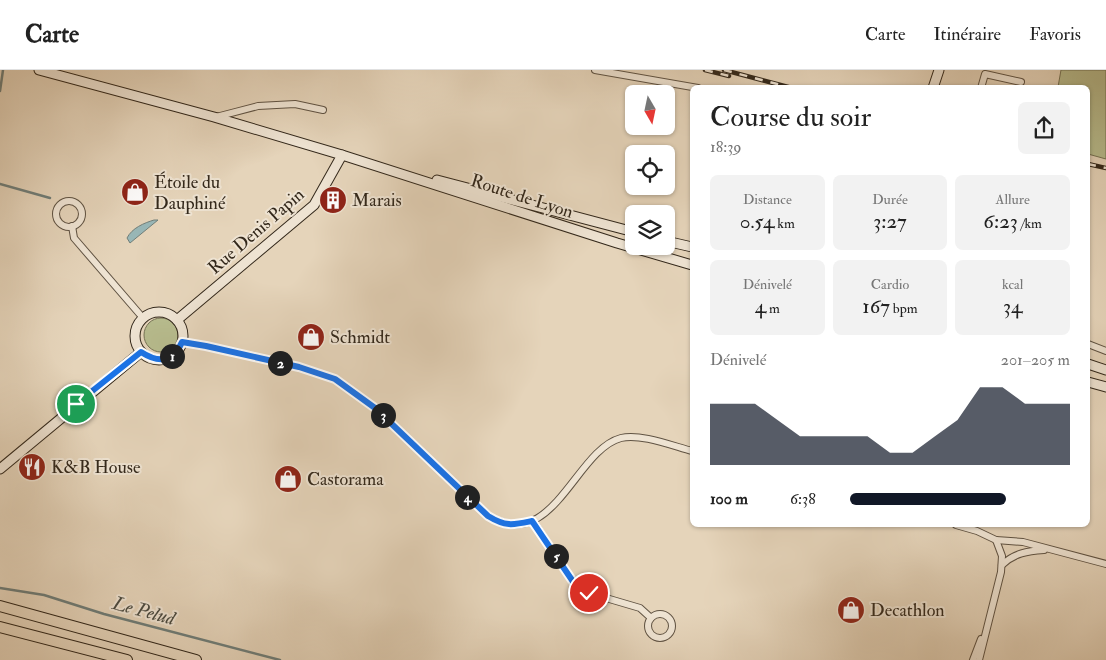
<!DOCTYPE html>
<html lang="fr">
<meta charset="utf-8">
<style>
body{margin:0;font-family:"IM FELL Double Pica",serif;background:#f2f2f2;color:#222;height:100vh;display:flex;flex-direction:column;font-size:19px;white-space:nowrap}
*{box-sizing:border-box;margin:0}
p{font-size:16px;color:#767676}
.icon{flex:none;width:28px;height:28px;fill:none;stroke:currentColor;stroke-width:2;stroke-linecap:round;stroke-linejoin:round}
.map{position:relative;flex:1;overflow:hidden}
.panel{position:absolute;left:690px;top:15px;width:400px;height:442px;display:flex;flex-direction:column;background:#fff;border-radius:8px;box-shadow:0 1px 4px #0004}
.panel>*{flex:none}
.needle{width:32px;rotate:171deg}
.buttons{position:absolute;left:625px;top:15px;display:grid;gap:10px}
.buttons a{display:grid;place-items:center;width:50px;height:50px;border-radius:8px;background:#fff;box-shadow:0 1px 4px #0004;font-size:25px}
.pin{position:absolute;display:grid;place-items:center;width:42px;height:42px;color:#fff;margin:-21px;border:2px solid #fff;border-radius:50%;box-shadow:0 1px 5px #0007}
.km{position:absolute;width:25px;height:25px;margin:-12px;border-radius:50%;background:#222;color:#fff;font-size:14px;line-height:25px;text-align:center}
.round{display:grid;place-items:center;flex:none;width:52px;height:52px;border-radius:8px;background:#f2f2f2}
.summary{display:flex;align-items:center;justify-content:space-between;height:85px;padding:0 20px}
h1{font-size:28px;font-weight:600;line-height:38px}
.metrics{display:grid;grid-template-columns:repeat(3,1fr);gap:8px;height:85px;padding:5px 20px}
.metrics div{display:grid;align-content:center;border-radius:8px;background:#f2f2f2;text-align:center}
.metrics b{font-size:21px;font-weight:600}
.metrics small{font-size:14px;font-weight:400}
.metrics p{font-size:14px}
.chart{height:140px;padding:10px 20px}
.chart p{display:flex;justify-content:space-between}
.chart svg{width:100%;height:90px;margin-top:5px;fill:#111827;opacity:.7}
ul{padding:0 20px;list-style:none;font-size:16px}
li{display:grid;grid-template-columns:80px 60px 1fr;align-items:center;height:38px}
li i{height:12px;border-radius:6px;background:#111827}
header{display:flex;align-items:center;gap:30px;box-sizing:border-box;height:70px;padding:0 25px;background:#fff;border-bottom:1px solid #e0e0e0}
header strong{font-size:24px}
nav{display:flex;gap:28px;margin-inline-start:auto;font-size:18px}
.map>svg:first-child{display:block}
.green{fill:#b7bc8e;stroke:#757254}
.water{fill:#98b7b7;stroke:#707e79}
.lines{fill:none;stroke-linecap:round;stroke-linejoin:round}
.stream{stroke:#707e79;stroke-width:2.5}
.street-casing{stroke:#605343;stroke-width:8}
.secondary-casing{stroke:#33281b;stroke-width:11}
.primary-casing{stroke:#33281b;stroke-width:12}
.street{stroke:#eee3d2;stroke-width:6}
.secondary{stroke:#eee3d2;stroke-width:9}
.primary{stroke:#e5d4ba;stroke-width:10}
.rail-casing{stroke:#33281b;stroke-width:4.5}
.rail{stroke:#eee3d2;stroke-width:2.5;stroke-dasharray:8;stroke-linecap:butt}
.route-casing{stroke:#fff;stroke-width:10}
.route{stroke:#1a73e8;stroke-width:6}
.labels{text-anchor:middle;stroke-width:4;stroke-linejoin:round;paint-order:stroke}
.poi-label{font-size:18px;fill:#33281b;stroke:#eee3d2;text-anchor:start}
.street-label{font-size:18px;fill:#33281b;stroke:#eee3d2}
.water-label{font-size:19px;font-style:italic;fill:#4c4c42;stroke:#eee3d2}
</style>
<header>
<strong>Carte</strong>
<nav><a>Carte</a><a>Itinéraire</a><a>Favoris</a></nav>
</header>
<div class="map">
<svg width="1106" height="590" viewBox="0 0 1106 590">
<rect width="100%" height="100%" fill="#e5d4ba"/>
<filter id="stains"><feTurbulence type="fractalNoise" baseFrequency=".004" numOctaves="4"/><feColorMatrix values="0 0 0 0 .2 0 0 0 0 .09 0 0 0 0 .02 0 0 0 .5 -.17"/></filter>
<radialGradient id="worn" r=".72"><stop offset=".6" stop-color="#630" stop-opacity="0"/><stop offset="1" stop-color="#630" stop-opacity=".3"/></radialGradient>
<g class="green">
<polygon points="1061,0 1106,0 1106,89 1088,84 1088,18 1058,17"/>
<circle cx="161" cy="265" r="17"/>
</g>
<path class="water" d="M154,150h4l-28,23 -3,-5c5,-10 17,-15 27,-18z"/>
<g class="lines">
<g class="stream">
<polyline points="0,21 3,0"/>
<polyline points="0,114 50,128"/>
<polyline points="0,518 44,525 104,544 280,590"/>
</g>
<g class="street-casing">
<g id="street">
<polyline points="595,0 698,18"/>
<polyline points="981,18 985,4 1021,12"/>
<polyline points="216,47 258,36 295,34 323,40"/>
<circle cx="69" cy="144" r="13"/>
<polyline points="72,156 74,168 143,248"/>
<path d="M182,272l24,4 93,21 36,12 40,29 113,108c65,39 87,-66 133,-78 19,-5 52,8 71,13"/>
<polyline points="1088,274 1106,281"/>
<polyline points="533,451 576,517 589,523 640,538 651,548"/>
<polyline points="956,455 977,461 996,470 1002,486 1001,502 979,590"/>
<polyline points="996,470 1023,472 1106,494"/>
<path d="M1002,495c12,-12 26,-14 42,-15"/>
<circle cx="660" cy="556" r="12"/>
<polyline points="973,590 981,569"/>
</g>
</g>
<g class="secondary-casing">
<g id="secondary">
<polyline points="39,0 214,47 342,85 617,173 692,195"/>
<polyline points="933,18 939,0"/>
<polyline points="437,110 634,162"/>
<polyline points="666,171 692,177"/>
<circle cx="159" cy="266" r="24"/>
<polyline points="177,250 314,135 342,85"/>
<polyline points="1088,294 1106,300"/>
<polyline points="1088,312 1106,317"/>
<polyline points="0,399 141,282"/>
</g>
</g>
<g class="primary-casing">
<g id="primary">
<polyline points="0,536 196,590"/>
<polyline points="0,557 127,590"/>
</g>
</g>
<use href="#street" class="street"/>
<use href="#secondary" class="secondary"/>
<use href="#primary" class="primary"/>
<g class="rail-casing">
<g id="rail">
<polyline points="705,0 729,6"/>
<polyline points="724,0 792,18"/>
<polyline points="1088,94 1106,98"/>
</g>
</g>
<use href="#rail" class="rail"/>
</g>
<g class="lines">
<g class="route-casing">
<path id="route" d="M76,334l65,-52c17,11 32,11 41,-10l24,4 93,21 36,12 40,29 113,108c18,11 25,9 44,5l44,65 13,7"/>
</g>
<use href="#route" class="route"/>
</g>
<defs>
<g id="shop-disc" transform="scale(1.4375)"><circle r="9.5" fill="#8f2418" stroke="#eee3d2"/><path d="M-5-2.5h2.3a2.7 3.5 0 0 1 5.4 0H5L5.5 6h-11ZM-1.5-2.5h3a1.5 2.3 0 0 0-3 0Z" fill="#fff"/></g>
<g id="building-disc" transform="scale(1.4375)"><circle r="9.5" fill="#8f2418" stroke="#eee3d2"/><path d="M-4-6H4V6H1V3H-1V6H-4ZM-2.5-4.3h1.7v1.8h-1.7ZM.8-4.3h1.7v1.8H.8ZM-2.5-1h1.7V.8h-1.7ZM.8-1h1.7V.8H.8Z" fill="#fff"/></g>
<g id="restaurant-disc" transform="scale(1.4375)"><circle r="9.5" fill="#8f2418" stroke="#eee3d2"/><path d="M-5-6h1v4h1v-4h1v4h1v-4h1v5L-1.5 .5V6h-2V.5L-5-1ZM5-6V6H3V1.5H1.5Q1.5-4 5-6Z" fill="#fff"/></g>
</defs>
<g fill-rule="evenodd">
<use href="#shop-disc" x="135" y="122"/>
<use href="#building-disc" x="333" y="130"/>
<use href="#shop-disc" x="311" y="267"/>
<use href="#restaurant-disc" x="32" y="397"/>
<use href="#shop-disc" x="288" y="409"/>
<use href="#shop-disc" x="851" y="540"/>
</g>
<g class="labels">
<g class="poi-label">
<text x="154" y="118">Étoile du<tspan x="154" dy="21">Dauphiné</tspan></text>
<text x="352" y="136">Marais</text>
<text x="330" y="273">Schmidt</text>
<text x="51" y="403">K&amp;B House</text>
<text x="307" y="415">Castorama</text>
<text x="870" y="546">Decathlon</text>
</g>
<g class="street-label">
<text transform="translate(522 126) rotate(18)" y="6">Route de Lyon</text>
<text transform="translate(256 161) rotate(-41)" y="6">Rue Denis Papin</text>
</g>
<g class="water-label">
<text transform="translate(144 540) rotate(15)" y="7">Le Pelud</text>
</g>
</g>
<rect width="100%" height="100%" filter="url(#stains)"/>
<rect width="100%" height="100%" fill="url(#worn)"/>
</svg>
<div class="buttons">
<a><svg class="needle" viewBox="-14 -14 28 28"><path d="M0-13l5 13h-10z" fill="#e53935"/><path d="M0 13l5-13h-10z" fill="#767676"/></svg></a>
<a><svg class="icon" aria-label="locate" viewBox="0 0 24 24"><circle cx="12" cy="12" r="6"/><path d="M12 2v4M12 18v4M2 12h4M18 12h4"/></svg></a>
<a><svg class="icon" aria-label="layers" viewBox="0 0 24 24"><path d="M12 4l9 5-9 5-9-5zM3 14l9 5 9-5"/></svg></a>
</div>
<div class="pin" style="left:76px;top:334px;background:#1e9e55"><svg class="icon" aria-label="arrive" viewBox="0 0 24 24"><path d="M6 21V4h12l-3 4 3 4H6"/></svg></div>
<div class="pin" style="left:589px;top:523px;background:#d93025"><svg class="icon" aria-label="check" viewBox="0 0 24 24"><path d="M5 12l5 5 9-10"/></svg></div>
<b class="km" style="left:172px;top:286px">1</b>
<b class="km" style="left:280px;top:293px">2</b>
<b class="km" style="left:383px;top:345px">3</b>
<b class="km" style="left:467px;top:427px">4</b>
<b class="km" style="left:556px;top:486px">5</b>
<section class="panel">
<div class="summary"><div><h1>Course du soir</h1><p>18:39</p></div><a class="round"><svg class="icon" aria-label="share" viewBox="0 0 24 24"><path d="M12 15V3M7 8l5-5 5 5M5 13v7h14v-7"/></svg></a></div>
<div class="metrics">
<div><p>Distance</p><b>0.54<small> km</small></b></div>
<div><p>Durée</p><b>3:27</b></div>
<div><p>Allure</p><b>6:23<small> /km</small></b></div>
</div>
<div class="metrics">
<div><p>Dénivelé</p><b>4<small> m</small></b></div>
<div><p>Cardio</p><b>167<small> bpm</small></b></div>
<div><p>kcal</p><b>34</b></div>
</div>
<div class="chart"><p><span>Dénivelé</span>201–205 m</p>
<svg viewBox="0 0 160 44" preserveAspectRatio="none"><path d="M0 44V14L10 14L20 14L30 22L40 30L50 30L60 30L70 30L80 38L90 38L100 30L110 22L120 6L130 6L140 14L150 14L160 14V44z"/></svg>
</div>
<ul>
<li><b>100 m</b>6:38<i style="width:71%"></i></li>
</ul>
</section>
</div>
